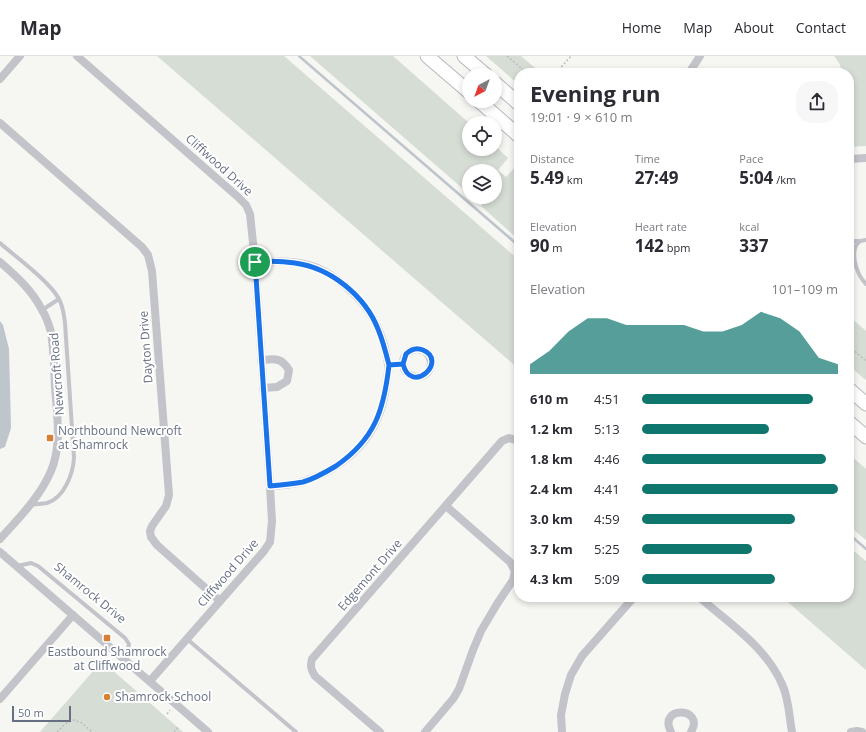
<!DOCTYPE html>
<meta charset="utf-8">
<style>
body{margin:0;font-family:"Open Sans",sans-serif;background:#f7f7f7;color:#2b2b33;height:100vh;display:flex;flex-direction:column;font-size:15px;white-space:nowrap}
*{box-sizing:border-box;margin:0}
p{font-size:13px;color:#7c7c81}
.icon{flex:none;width:22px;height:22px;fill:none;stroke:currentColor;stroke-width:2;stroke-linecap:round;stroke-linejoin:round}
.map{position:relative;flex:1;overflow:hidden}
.panel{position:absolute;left:514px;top:12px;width:340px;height:534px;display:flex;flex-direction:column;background:#fff;border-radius:16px;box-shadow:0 2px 6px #0003}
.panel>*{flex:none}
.needle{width:26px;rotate:221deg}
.tools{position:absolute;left:462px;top:12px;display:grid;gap:8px}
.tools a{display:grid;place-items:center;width:40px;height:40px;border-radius:50%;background:#fff;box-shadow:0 2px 6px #0003;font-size:20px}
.scale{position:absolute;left:12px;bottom:10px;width:59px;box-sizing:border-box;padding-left:4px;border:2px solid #677082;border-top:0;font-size:11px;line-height:14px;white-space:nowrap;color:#677082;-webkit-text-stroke:3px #fff;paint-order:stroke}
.pin{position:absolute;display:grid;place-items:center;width:34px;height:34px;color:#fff;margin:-17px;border:2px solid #fff;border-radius:50%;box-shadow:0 1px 4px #0007}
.round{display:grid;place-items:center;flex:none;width:42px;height:42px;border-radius:16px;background:#f7f7f7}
.head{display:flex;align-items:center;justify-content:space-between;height:68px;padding:0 16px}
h1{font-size:22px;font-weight:700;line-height:30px}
.metrics{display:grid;grid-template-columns:repeat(3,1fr);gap:6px;height:68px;padding:4px 16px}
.metrics div{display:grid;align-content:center}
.metrics b{font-size:17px;font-weight:700}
.metrics small{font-size:11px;font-weight:400}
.metrics p{font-size:11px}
.chart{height:112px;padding:8px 16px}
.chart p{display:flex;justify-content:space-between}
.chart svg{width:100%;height:72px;margin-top:4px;fill:#0f766e;opacity:.7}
ul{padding:0 16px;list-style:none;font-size:13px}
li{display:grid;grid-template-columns:64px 48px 1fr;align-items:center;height:30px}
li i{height:10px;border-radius:5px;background:#0f766e}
header{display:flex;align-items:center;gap:24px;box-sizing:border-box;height:56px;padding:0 20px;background:#fff;border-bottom:1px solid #e1e1e2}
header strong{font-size:19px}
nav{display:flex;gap:22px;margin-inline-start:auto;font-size:14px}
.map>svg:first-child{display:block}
.green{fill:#d6ddd5}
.water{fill:#bec5cb}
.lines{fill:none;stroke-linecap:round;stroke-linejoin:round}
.stream{stroke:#bec5cb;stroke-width:2.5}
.primary-casing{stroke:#b5b8bc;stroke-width:15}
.path{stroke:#bcbdc0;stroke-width:1.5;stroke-dasharray:2 2;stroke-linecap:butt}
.lane{stroke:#c2c4c9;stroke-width:4}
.street{stroke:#c2c4c9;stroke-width:8}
.primary{stroke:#fff;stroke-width:13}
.route-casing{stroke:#fff;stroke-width:8}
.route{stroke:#1a73e8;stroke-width:5}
.poi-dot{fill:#d78033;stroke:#fff;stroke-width:1.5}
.labels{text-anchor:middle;stroke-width:4;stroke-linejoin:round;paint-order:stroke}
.street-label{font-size:12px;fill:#677082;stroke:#fff}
.poi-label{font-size:12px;fill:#677082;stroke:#fff;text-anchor:start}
</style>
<header>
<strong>Map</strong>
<nav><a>Home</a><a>Map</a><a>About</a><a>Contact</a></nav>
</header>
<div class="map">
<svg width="866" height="676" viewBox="0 0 866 676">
<rect width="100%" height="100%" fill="#f6f6f3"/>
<g class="green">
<polygon points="157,0 284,0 519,204 519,313"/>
<polygon points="310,0 393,0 469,67 469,93 495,93 495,90 508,102 498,114 506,121 517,109 519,111 519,184 481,150 489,141 495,141 495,115 469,115 469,138"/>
<polygon points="486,0 521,0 541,17 519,17 519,29"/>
<polygon points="834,0 866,0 866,90 850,91 849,17 843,17 839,7"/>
<polygon points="849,260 866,275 866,324 849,310"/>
<polygon points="849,398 866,413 866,484 849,470"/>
<polygon points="849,491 866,505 866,614 782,541 849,541"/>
<polygon points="102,605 183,676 40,676"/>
</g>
<polygon class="water" points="0,265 3,269 9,293 11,372 5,391 0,393"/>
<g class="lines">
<g class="stream">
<polyline points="299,0 519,190"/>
<polyline points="849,478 866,493"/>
</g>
<g class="primary-casing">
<g id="primary">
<polyline points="427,0 469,36"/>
<polyline points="464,0 486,19"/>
<polyline points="495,27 519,48"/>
<polyline points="479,45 519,80"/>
<polyline points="849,333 866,348"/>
<polyline points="849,366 866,381"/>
</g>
</g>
<g class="path">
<polyline points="507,0 527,17"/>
<polyline points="556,17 571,0"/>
<polyline points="849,290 866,305"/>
<polyline points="167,658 170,654"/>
<polyline points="57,676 65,668 74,664 82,667 92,676"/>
<polyline points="174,676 179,670"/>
</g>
<g class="lane">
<path d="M866,184l-6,1c-2,2 -5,4 -5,7 -3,12 3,28 11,36"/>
<polyline points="849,185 860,185"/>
<path d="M0,187c16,14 49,38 59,56 4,7 5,16 6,24l9,135c-1,16 -10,40 -27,45 -5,1 -11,1 -16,2"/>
<polyline points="42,254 59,243"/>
<polyline points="17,510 31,507 38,510 125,582 129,588 126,604"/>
<polyline points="187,583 296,676"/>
</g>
<g class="street">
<polyline points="77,0 238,141 246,149 250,158 255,206 270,430 272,465 270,486 264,495 150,625"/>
<polyline points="689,17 700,0"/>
<polyline points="0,23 20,0"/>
<polyline points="0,67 142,191 148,199 152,215 169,439 166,450 152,470 150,475 151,481 157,489 220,545"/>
<polyline points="849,103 866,102"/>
<path d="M0,206c16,14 32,28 42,48 4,6 7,15 9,22 3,18 3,37 4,55 2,28 7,58 -4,84 -11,26 -32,47 -51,68"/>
<path d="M255,206c20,-1 40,-2 60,5 16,6 29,17 41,29 18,18 29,43 32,68 1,4 0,10 -1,15 -2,21 -9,44 -22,61 -15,19 -37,33 -60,41 -10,4 -24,4 -35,5"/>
<circle cx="417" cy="307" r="14"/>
<path d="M261,304c14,-1 20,-3 28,10l-2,11 -10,6 -14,1"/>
<polyline points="0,496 208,676"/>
<path d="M699,541c30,26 66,49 83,87 7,15 7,32 10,48"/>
<polyline points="0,643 73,559"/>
<path d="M380,676l-65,-56c-4,-6 -5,-10 -3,-17l190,-218 7,-3 10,3"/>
<polyline points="425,676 453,643 459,633 473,594 481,575 497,548 513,524 515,515 510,506 446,450"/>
<polyline points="562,676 561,659 565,638 571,619 582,600 634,541"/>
<path d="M671,676c-14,-27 35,-25 20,0"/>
<polyline points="851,676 857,675 862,676"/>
</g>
<use href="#primary" class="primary"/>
</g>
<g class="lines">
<g class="route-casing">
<path id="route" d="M255,206l15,224c11,-1 22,-2 33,-4 11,-3 23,-10 33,-16 39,-27 48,-56 53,-101l14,-1 3,-10c4,-4 10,-7 17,-4 26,11 -12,46 -20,14l-14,1c-3,-12 -6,-24 -11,-36 -13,-33 -47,-61 -83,-66 -14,-2 -27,-2 -40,-1"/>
</g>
<use href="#route" class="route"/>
</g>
<g class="poi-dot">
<rect x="46" y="378" width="8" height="8" rx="2"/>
<rect x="103" y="578" width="8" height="8" rx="2"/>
<circle cx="107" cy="641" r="4"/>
</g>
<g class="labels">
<g class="street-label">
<text transform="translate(219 109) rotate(42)" y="4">Cliffwood Drive</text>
<text transform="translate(146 291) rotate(-94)" y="4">Dayton Drive</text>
<text transform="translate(57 318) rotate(-94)" y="4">Newcroft Road</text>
<text transform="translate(228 517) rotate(-49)" y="4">Cliffwood Drive</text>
<text transform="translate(370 519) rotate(-49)" y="4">Edgemont Drive</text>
<text transform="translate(90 537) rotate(39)" y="4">Shamrock Drive</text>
</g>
<g class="poi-label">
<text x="58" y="379">Northbound Newcroft<tspan x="58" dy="14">at Shamrock</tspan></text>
<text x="107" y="600" text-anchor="middle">Eastbound Shamrock<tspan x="107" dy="14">at Cliffwood</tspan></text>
<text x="115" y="645">Shamrock School</text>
</g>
</g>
</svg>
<div class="tools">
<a><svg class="needle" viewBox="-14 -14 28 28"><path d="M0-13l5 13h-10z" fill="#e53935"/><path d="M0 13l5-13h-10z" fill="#7c7c81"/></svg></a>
<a><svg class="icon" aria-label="locate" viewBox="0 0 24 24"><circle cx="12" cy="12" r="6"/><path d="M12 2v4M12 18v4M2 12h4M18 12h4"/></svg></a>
<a><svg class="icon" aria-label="layers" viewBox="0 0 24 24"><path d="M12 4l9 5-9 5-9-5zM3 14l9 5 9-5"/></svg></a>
</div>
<div class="scale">50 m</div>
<div class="pin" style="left:255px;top:206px;background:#1e9e55"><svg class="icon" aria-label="arrive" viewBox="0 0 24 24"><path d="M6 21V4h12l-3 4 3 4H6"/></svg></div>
<section class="panel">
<div class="head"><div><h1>Evening run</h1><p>19:01 · 9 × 610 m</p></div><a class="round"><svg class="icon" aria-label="share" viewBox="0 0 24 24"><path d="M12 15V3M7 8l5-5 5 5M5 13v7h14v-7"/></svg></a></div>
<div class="metrics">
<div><p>Distance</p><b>5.49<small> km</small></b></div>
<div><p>Time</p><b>27:49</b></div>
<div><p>Pace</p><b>5:04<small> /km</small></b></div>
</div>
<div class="metrics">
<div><p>Elevation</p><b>90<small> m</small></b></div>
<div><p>Heart rate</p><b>142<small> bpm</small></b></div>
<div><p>kcal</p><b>337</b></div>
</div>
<div class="chart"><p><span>Elevation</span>101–109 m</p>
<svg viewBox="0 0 160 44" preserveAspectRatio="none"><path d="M0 44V38L10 30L20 18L30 10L40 10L50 14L60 14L70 14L80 14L90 18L100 18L110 14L120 6L130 10L140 18L150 34L160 38V44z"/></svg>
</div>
<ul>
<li><b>610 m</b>4:51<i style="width:87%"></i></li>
<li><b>1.2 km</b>5:13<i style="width:65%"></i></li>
<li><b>1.8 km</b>4:46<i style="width:94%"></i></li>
<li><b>2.4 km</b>4:41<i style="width:100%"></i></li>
<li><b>3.0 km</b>4:59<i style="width:78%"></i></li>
<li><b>3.7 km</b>5:25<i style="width:56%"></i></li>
<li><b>4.3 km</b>5:09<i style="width:68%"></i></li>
</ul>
</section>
</div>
